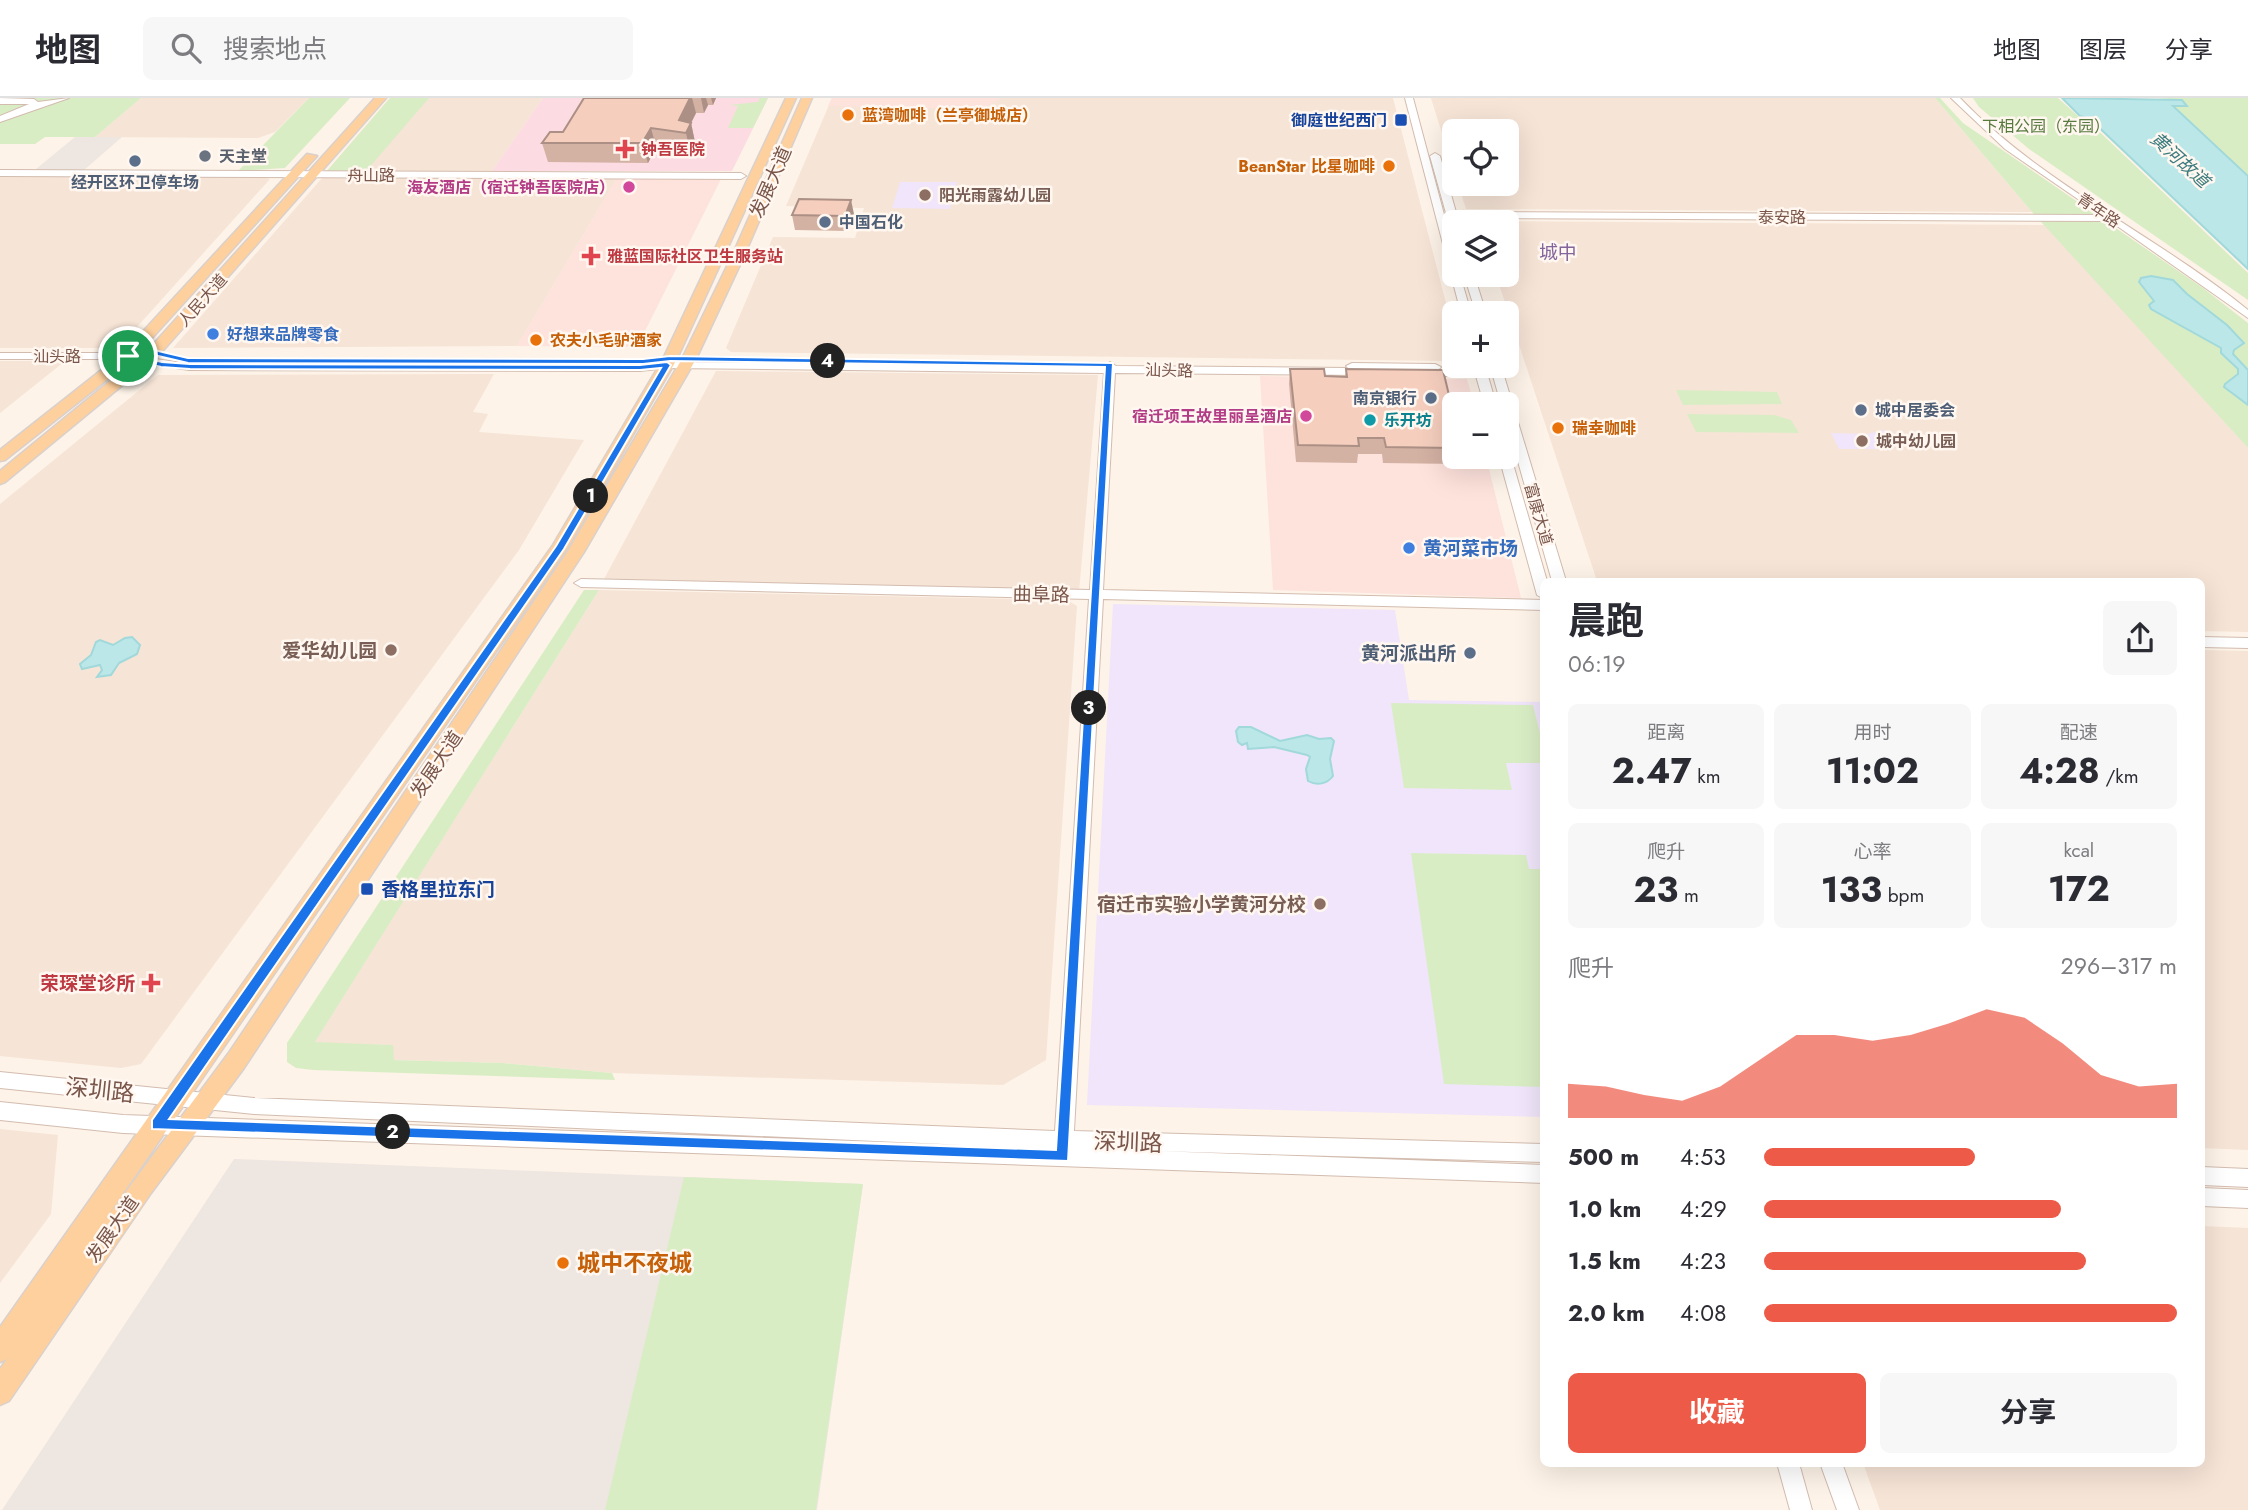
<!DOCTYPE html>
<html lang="zh">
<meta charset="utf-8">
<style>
body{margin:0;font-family:Jost,"Noto Sans SC",sans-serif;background:#f7f7f7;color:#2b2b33;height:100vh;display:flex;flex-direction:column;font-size:26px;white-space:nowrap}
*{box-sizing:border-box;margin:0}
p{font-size:23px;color:#7c7c81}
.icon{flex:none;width:38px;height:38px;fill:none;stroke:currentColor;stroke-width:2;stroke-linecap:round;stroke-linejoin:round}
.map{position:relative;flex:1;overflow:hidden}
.details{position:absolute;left:1540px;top:480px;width:665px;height:889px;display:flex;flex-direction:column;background:#fff;border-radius:10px;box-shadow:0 7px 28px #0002}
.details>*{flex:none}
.tools{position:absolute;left:1442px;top:21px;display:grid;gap:14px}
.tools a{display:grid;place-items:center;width:77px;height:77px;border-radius:10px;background:#fff;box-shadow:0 7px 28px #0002;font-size:35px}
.pin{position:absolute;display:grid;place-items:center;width:60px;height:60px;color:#fff;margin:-30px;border:4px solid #fff;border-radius:50%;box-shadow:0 2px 7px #0007}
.km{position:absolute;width:35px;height:35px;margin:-18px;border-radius:50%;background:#222;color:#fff;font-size:19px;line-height:35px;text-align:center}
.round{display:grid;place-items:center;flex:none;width:74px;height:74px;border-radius:10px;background:#f7f7f7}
.overview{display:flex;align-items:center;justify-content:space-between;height:119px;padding:0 28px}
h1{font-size:38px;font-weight:700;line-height:52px}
.stats{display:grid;grid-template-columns:repeat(3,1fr);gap:10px;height:119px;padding:7px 28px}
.stats div{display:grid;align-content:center;border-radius:10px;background:#f7f7f7;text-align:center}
.stats b{font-size:35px;font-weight:700}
.stats small{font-size:19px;font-weight:400}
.stats p{font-size:19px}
.chart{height:196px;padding:14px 28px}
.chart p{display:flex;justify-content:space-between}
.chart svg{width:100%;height:126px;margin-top:7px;fill:#ed5b48;opacity:.7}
.action{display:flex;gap:14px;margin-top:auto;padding:14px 28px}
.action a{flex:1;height:80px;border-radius:10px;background:#ed5b48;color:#fff;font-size:28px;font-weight:700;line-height:80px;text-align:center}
.action a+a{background:#f7f7f7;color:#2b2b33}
ul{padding:0 28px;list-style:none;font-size:23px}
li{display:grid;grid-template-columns:112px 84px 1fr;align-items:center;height:52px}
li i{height:18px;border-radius:9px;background:#ed5b48}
header{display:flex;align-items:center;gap:42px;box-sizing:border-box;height:98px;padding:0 35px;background:#fff;border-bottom:2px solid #e1e1e2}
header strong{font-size:33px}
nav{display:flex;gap:38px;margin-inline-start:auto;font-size:24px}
.search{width:490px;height:63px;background:#f7f7f7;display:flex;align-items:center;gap:18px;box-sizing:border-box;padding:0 24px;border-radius:10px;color:#7c7c81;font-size:26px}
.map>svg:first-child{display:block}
.residential{fill:#f6e4d6}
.commercial{fill:#fee2dc}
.industrial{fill:#eee6e1}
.education{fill:#f0e5fa}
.medical{fill:#fcdbe2}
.green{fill:#d9edc5}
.water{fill:#bbe7e9;stroke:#a1d9db;stroke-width:2}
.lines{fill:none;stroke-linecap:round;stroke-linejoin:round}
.minor-casing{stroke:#d3bcaf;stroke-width:2}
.major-casing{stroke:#dad0cc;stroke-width:3}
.minor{fill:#fff;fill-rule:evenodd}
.major{fill:#fed09e;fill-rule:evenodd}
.wall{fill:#d3b1a3}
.shaded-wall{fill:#ac9085}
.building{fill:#f5cebe;stroke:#ac9085;stroke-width:2}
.route{fill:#1a73e8;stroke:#fff;stroke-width:2;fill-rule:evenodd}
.food-dot{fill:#e8710a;stroke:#fff7f0;stroke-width:2.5}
.transit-dot{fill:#1a4fb4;stroke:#fff7f0;stroke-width:2.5}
.health-dot{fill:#e0444e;stroke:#fff7f0;stroke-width:2.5}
.worship-dot{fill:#6b7280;stroke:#fff7f0;stroke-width:2.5}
.service-dot{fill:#5c6f8a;stroke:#fff7f0;stroke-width:2.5}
.hotel-dot{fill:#d1479c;stroke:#fff7f0;stroke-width:2.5}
.education-dot{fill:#8d6e63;stroke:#fff7f0;stroke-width:2.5}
.shop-dot{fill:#3f7fe0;stroke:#fff7f0;stroke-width:2.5}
.culture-dot{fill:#0f9aa8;stroke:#fff7f0;stroke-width:2.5}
.labels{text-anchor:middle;stroke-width:5;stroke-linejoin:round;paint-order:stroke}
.far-food-label{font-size:16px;font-weight:bold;fill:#c56008;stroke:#fff7f0;text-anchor:start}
.far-transit-label{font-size:16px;font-weight:bold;fill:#164399;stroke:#fff7f0;text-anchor:end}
.far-park-label{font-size:16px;fill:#577a3e;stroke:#fff7f0}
.far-health-label{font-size:16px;font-weight:bold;fill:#be3a42;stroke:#fff7f0;text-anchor:start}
.far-worship-label{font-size:16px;font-weight:bold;fill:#5b616d;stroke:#fff7f0;text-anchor:start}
.far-street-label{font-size:16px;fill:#7a564a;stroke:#fff7f0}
.far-service-label{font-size:16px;font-weight:bold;fill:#4e5e75;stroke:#fff7f0;text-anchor:start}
.far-hotel-label{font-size:16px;font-weight:bold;fill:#b23c85;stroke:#fff7f0;text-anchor:end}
.far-education-label{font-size:16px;font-weight:bold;fill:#785e54;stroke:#fff7f0;text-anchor:start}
.far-shop-label{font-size:16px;font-weight:bold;fill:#366cbe;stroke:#fff7f0;text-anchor:start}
.far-culture-label{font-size:16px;font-weight:bold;fill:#0d838f;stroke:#fff7f0;text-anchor:start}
.far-water-label{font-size:18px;font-style:italic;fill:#3c7c7f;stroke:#fff7f0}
.street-label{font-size:19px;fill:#7a564a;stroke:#fff7f0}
.far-quarter-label{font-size:19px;fill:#84669d;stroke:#fff7f0}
.shop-label{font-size:19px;font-weight:bold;fill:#366cbe;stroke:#fff7f0;text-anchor:start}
.education-label{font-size:19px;font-weight:bold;fill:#785e54;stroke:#fff7f0;text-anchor:end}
.service-label{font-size:19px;font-weight:bold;fill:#4e5e75;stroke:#fff7f0;text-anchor:end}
.transit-label{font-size:19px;font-weight:bold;fill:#164399;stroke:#fff7f0;text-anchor:start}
.health-label{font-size:19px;font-weight:bold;fill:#be3a42;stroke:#fff7f0;text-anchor:end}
.near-street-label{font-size:23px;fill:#7a564a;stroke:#fff7f0}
.near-food-label{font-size:23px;font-weight:bold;fill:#c56008;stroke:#fff7f0;text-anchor:start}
</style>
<header>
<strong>地图</strong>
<div class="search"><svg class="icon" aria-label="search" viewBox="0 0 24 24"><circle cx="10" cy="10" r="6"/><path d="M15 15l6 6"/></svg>搜索地点</div>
<nav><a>地图</a><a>图层</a><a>分享</a></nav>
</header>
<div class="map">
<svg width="2248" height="1412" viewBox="0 0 2248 1412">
<rect width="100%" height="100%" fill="#fdf3e8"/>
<g class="residential">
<polygon points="141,0 309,0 275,34 258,40 95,39"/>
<polygon points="390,0 543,0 492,73 327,73"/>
<polygon points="832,0 1393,0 1454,236 1454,259 1445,263 731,254 726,250 773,139 855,140 864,110 786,108"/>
<polygon points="1431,0 1935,0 2032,114 1466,111 1458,86 1507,86 1507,33 1454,33 1454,74"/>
<polygon points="0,78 262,79 270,81 118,250 0,250"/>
<polygon points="323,79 617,80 517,248 173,250"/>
<polygon points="1478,123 2046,127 2248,350 2248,534 2202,533 2202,483 1597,483 1496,177 1507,177 1507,124"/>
<polygon points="0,263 65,263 0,315"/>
<polygon points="716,273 1098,277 1079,494 603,483"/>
<polygon points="494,276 473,314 488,316 479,334 584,342 519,452 141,966 121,970 0,958 0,406 158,277"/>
<polygon points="599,492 1067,502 1077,508 1046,962 1003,987 612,975 503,965 394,962 392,947 314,945"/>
<polygon points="2202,552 2248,553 2248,1052 2202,1050"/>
<polygon points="0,1031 58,1037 51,1116 0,1185"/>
<polygon points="2202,1128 2248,1130 2248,1412 1880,1412 1863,1365 2202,1365"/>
</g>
<g class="commercial">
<polygon points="832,0 1001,0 982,11 828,8"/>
<polygon points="617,80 721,81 637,249 517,248"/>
<polygon points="1260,278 1467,281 1474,306 1454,306 1454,359 1486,359 1521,500 1273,492"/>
</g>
<g class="industrial">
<polygon points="75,39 122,39 84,72 35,72"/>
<polygon points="234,1061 863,1086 817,1412 2,1412"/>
</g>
<g class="education">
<polygon points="900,84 957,84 950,111 892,110"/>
<polygon points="1884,332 1891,334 1886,350 1879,351 1839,351 1831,335 1867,336"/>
<polygon points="1113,506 1395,512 1409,602 1543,604 1543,1019 1087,1007"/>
</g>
<polygon class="medical" points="543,0 768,0 732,73 492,73"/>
<g class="green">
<polygon points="0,0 141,0 95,39 45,39 35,46 0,46"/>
<polygon points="309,0 350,0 285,70 238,73"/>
<polygon points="390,0 429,0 367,72 327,73"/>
<polygon points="760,0 768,0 753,30 728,30 738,8 729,7 758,4"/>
<polygon points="1935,0 1940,0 1963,25 2203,190 2248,225 2248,350 2032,114"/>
<polygon points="1973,0 2058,0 2078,18 2085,20 2248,175 2248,202 2029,51 1979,9"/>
<polygon points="2156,0 2248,0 2248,78 2172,7 2182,2"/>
<polygon points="1676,292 1777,294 1782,306 1683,307"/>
<polygon points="1687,316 1774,317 1791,322 1799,335 1696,334"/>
<polygon points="584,492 599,492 315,944 393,947 394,962 503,965 612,975 615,982 313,972 296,970 287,964 287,945"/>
<polygon points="1391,605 1533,607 1543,647 1543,665 1506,665 1512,692 1404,690"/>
<polygon points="1411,755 1526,757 1529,771 1543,771 1543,989 1444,986"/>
<polygon points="684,1079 863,1086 816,1412 605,1412"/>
</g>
<g class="water">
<polygon points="2062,0 2182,2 2187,8 2173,8 2248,78 2248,171 2090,21 2080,18"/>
<polygon points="2151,178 2173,182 2187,196 2227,227 2244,245 2234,252 2233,256 2248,272 2248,307 2224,289 2225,286 2238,276 2238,271 2221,255 2221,250 2151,211 2149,207 2154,203 2139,184 2141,180"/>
<polygon points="132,539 140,547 137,556 119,565 111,577 97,579 102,572 100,567 82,571 80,566 91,557 96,544 100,542 113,547 125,540"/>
<path d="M1239,629h12l29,14 27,-6 12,4 12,-1 3,3 -4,18 3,17c-6,8 -16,10 -25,5l-2,-12 4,-12 -3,-2 -33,-8 -26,2 -1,-6 -5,2 -4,-3 -2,-11z"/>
</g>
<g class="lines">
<g class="minor-casing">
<g id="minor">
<polygon points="0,0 34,1 38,4 69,0 0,24 0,18 29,6 0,6"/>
<polygon points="1405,0 1413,0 1454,154 1454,177 1460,177 1471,215 1461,215"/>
<path d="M1951,0h9c82,86 196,137 288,212v8l-138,-97 -653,-3 1,4h-4v5l-5,-3 -19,-68 5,-3 5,3 16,56 645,3 -96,-66z"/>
<polygon points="0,72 741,75 746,78 741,81 0,78"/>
<polygon points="1464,177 1474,177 1486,215 1476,215"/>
<polygon points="0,255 116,255 189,266 640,267 667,264 1104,268 1110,264 1116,268 1348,270 1346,268 1352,265 1435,266 1441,269 1438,272 1474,272 1474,268 1484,268 1486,272 1491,272 1491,268 1501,268 1566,483 1552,483 1507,325 1507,306 1501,306 1493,278 1488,278 1496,306 1484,306 1476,278 1425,278 1419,275 1422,272 1368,272 1368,276 1364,277 1115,275 1103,492 1544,502 1544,512 1103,501 1074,1033 1544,1046 1544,1064 1157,1053 1544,1067 1544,1085 123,1035 0,1022 0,1004 123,1017 966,1047 254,1016 0,990 0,974 254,1000 1055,1033 1089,501 581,489 574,485 581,481 1090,492 1104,275 667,270 640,273 189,272 116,261 0,261"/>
<polygon points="1507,356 1511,359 1547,483 1544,483 1544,501 1537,497 1499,359 1507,359"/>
<polygon points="2202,539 2248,540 2248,550 2202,549"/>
<polygon points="2202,1069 2248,1071 2248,1089 2202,1087"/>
<polygon points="2202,1090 2248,1092 2248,1110 2202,1108"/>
<polygon points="1777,1365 1799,1365 1812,1412 1790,1412"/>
<polygon points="1820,1365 1842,1365 1859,1412 1837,1412"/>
</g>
</g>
<g class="major-casing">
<g id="major">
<polygon points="375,0 386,0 159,257 5,384 0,386 0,373 149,251"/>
<polygon points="786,0 796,0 677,261 568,449 102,1126 228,956 568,453 682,261 732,158 802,0 812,0 744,158 696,261 584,454 244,970 151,1095 9,1303 0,1307 0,1271 7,1261 0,1264 0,1229 553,447 663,261"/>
<polygon points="307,56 317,58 133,261 5,362 0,363 0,352 123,255"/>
</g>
</g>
<use href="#minor" class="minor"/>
<use href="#major" class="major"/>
</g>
<g class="wall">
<polygon points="584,0 724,0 716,0 713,7 708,7 704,15 696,15 691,25 695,44 690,54 656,49 648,65 548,64 542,45 563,34"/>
<polygon points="854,116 848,133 795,132 792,117"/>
<polygon points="1290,271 1325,278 1345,279 1346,271 1454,318 1454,359 1460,359 1458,366 1383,365 1382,356 1358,356 1357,365 1296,364 1289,286"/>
</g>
<g class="shaded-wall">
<polygon points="690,0 692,0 696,15 690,27 691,25 695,44 690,54 686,35 679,22"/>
<polygon points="701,0 706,0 708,7 704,15"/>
<polygon points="711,0 716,0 713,7"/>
<polygon points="651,30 656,49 648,65 642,45"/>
<polygon points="851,102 854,116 848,133 845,118"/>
</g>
<g class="building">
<polygon points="584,0 690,0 679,22 691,25 686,35 651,30 642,45 542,45 550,34 563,34"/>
<polygon points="799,101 851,102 845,118 792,117"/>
<polygon points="1290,271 1324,271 1325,278 1347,279 1346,271 1443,272 1454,318 1454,350 1386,349 1384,340 1358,340 1359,348 1298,347"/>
</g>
<path class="route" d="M130,251l24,1 34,8 455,1 27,-3 443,7 -45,798 -916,-32v-9l404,-574 105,-178 -21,2 -450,-1 -29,-2 -36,-9zM134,257h20l34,8 455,1 27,-3 435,6 -49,783 -887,-31 395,-570 107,-184 -4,-3 -27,3 -450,-1 -28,-2z"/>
<g class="food-dot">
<circle cx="848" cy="17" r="7"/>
<circle cx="1389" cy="68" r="7"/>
<circle cx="536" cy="242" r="7"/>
<circle cx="1558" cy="330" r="7"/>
<circle cx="563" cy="1165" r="7"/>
</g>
<g class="transit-dot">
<rect x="1394" y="15" width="14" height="14" rx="3.5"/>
<rect x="360" y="784" width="14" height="14" rx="3.5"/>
</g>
<g class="health-dot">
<path d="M621.5 40.5h7v7h7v7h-7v7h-7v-7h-7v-7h7z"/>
<path d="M587.5 147.5h7v7h7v7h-7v7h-7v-7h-7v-7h7z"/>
<path d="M147.5 874.5h7v7h7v7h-7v7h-7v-7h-7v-7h7z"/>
</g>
<circle class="worship-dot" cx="205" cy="58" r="7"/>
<g class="service-dot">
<circle cx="135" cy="63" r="7"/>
<circle cx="825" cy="124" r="7"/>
<circle cx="1431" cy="300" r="7"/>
<circle cx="1861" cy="312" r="7"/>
<circle cx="1470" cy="555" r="7"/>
</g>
<g class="hotel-dot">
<circle cx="629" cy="89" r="7"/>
<circle cx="1306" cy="318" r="7"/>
</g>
<g class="education-dot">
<circle cx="925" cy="97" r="7"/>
<circle cx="1862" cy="343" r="7"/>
<circle cx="391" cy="552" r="7"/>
<circle cx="1320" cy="806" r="7"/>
</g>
<g class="shop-dot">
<circle cx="213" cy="236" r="7"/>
<circle cx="1409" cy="450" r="7"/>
</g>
<circle class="culture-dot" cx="1370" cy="322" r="7"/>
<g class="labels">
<g class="far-food-label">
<text x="862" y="23">蓝湾咖啡（兰亭御城店）</text>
<text x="1375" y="74" text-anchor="end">BeanStar 比星咖啡</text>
<text x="550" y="248">农夫小毛驴酒家</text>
<text x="1572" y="336">瑞幸咖啡</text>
</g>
<g class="far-transit-label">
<text x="1387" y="28">御庭世纪西门</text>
</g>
<g class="far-park-label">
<text x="2046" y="34">下相公园（东园）</text>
</g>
<g class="far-health-label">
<text x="641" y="57">钟吾医院</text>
<text x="607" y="164">雅蓝国际社区卫生服务站</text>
</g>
<g class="far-worship-label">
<text x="219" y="64">天主堂</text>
</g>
<g class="far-street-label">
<text x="371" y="83">舟山路</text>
<text transform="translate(2099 112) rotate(34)" y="6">青年路</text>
<text x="1782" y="125">泰安路</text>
<text transform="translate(202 202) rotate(-48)" y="6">人民大道</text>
<text x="57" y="264">汕头路</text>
<text transform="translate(1169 272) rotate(1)" y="6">汕头路</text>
<text transform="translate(1539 416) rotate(74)" y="6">富康大道</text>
</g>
<g class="far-service-label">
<text x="135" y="90" text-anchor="middle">经开区环卫停车场</text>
<text x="839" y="130">中国石化</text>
<text x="1417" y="306" text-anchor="end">南京银行</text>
<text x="1875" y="318">城中居委会</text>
</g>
<g class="far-hotel-label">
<text x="615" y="95">海友酒店（宿迁钟吾医院店）</text>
<text x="1292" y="324">宿迁项王故里丽呈酒店</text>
</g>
<g class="far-education-label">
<text x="939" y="103">阳光雨露幼儿园</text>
<text x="1876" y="349">城中幼儿园</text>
</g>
<g class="far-shop-label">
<text x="227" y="242">好想来品牌零食</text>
</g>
<g class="far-culture-label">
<text x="1384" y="328">乐开坊</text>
</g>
<g class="far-water-label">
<text transform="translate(2180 62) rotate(42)" y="6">黄河故道</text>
</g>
<g class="street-label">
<text transform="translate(770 84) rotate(-66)" y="7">发展大道</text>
<text transform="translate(1041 496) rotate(1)" y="7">曲阜路</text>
<text transform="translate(436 666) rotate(-56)" y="7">发展大道</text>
<text transform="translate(112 1131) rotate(-55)" y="7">发展大道</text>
</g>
<g class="far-quarter-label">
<text x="1558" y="161">城中</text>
</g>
<g class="shop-label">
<text x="1423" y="457">黄河菜市场</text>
</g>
<g class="education-label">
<text x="377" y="559">爱华幼儿园</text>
<text x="1306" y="813">宿迁市实验小学黄河分校</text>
</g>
<g class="service-label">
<text x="1456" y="562">黄河派出所</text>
</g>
<g class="transit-label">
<text x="381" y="798">香格里拉东门</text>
</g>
<g class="health-label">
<text x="135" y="892">荣琛堂诊所</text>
</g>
<g class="near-street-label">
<text transform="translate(100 992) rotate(6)" y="8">深圳路</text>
<text transform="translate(1128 1044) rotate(2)" y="8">深圳路</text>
</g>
<g class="near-food-label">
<text x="577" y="1173">城中不夜城</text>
</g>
</g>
</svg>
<div class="tools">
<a><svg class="icon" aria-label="locate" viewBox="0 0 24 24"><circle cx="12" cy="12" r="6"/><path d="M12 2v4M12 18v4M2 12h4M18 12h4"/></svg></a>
<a><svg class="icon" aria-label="layers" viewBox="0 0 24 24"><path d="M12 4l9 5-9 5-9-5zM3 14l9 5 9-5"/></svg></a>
<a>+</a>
<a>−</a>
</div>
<div class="pin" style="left:128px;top:258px;background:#1e9e55"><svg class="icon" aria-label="arrive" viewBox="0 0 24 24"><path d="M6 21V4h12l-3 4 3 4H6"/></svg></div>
<b class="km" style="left:591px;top:398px">1</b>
<b class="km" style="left:393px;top:1034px">2</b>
<b class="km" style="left:1089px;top:610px">3</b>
<b class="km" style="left:828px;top:263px">4</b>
<section class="details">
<div class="overview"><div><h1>晨跑</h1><p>06:19</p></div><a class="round"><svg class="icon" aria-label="share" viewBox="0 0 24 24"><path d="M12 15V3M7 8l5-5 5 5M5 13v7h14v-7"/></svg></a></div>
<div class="stats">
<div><p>距离</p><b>2.47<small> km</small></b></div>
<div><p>用时</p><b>11:02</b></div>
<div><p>配速</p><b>4:28<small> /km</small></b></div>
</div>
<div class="stats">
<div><p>爬升</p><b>23<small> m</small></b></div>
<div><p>心率</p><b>133<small> bpm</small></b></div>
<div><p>kcal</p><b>172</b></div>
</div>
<div class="chart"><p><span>爬升</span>296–317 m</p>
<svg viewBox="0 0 160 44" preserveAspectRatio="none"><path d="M0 44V32L10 33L20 36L30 38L40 33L50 24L60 15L70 15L80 17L90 15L100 11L110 6L120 9L130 18L140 29L150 33L160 32V44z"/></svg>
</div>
<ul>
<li><b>500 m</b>4:53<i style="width:51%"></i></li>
<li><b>1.0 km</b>4:29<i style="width:72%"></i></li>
<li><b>1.5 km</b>4:23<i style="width:78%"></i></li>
<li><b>2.0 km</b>4:08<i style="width:100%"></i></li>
</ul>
<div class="action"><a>收藏</a><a>分享</a></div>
</section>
</div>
